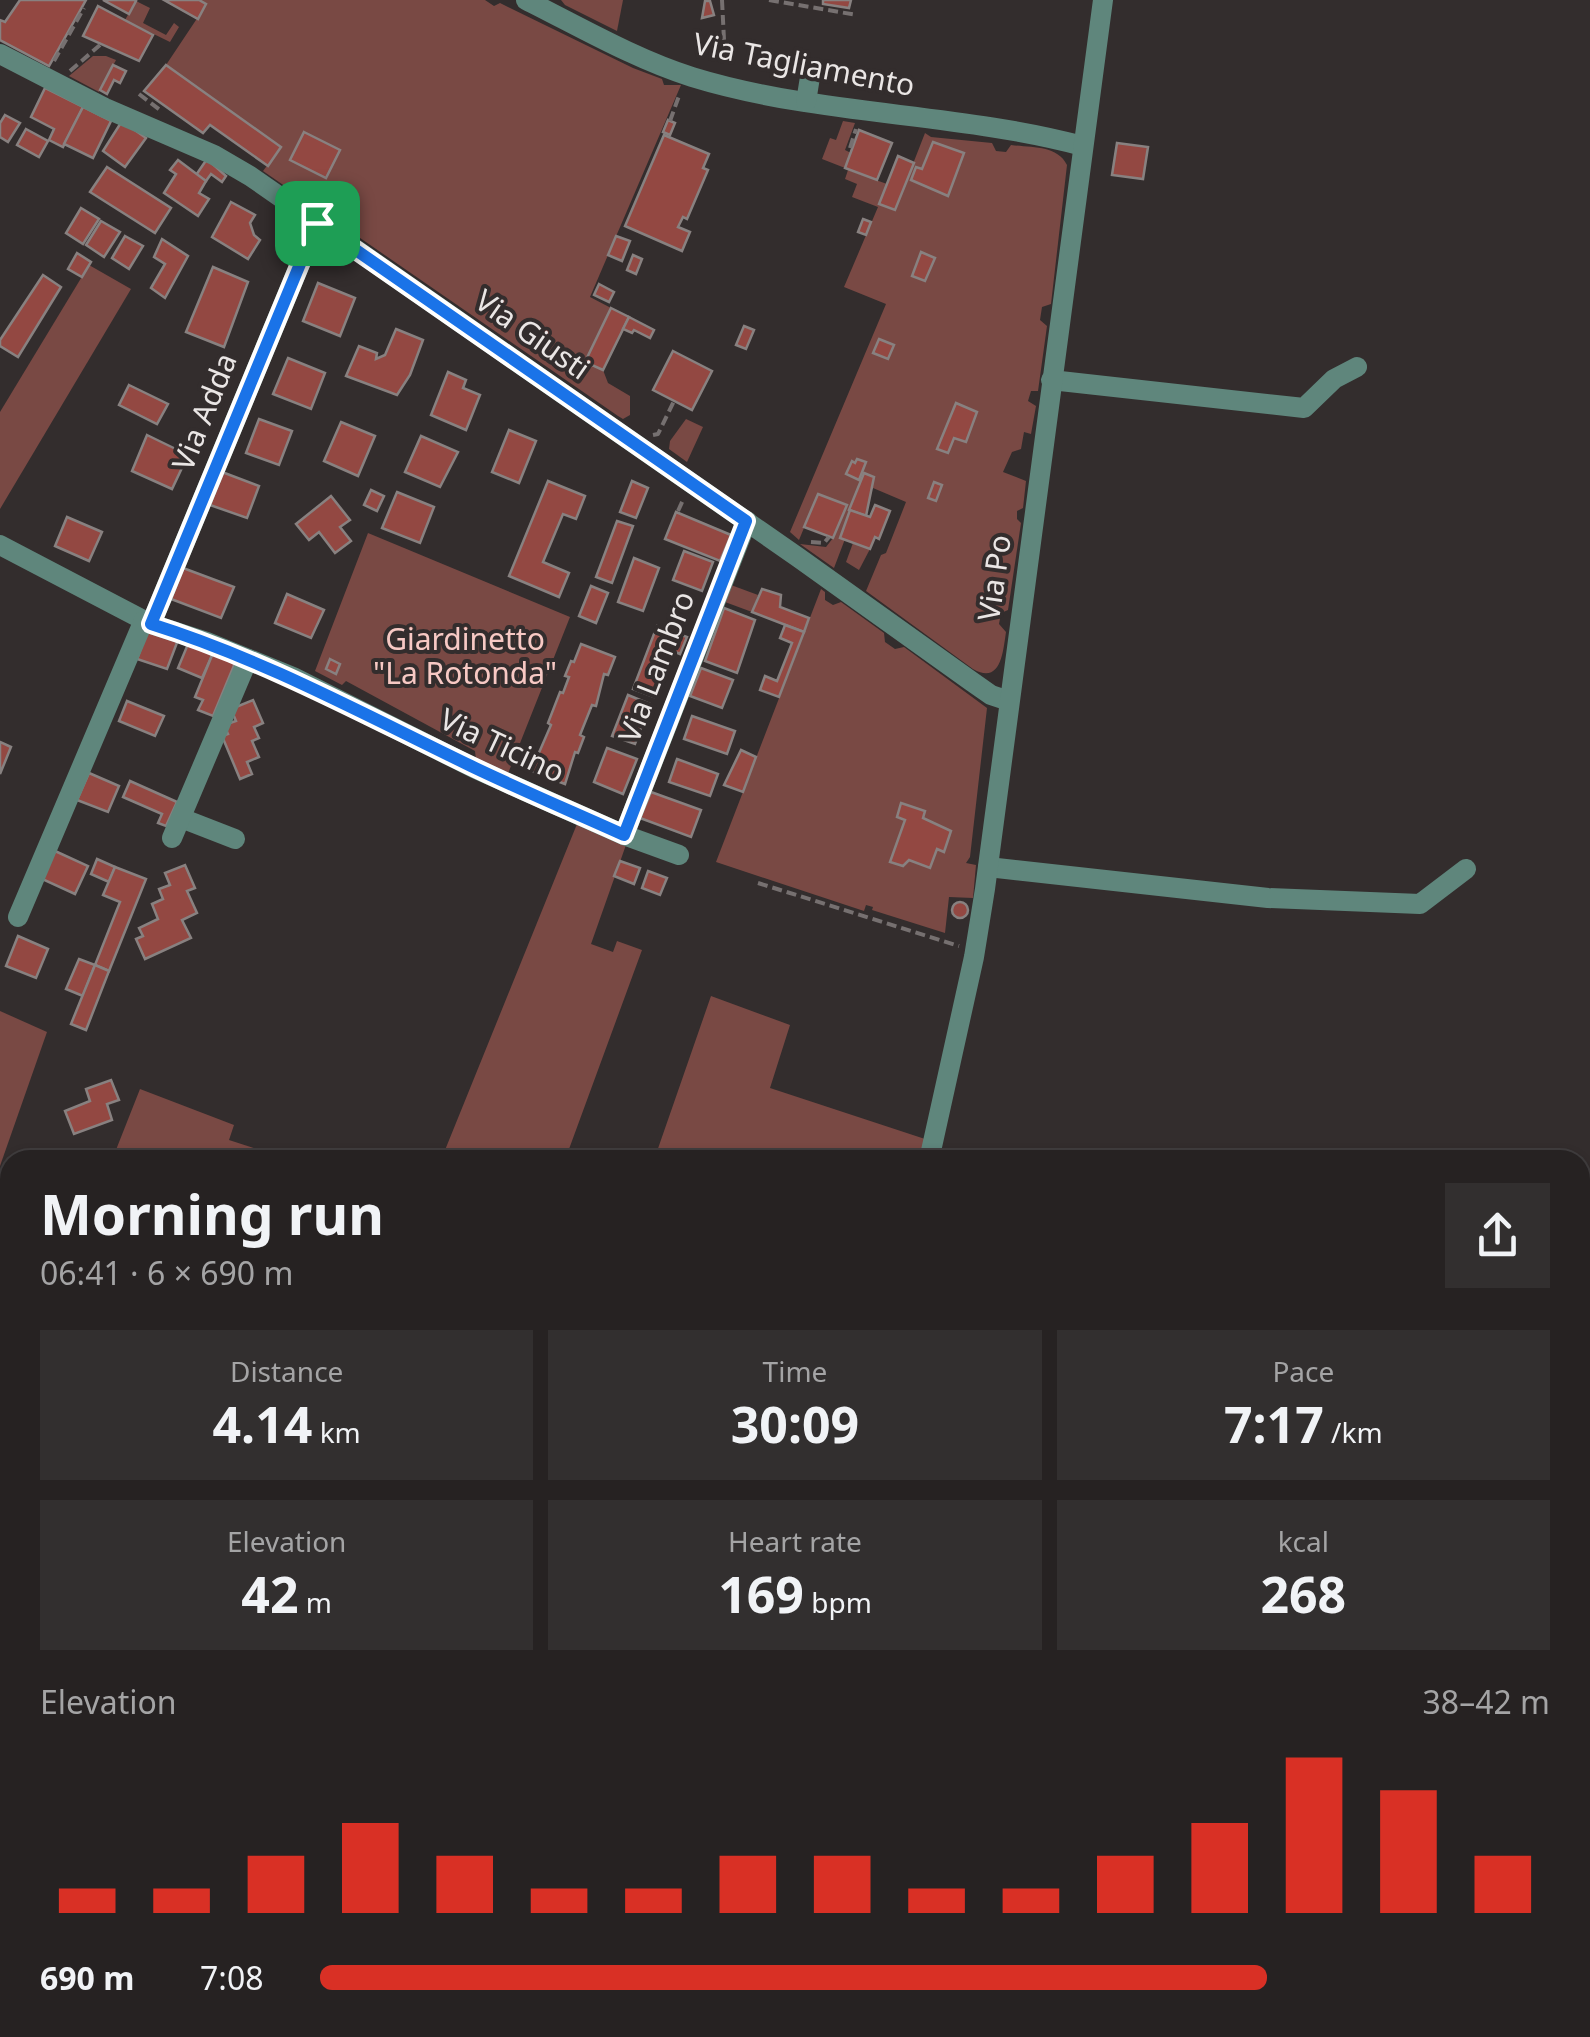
<!DOCTYPE html>
<meta charset="utf-8">
<style>
body{margin:0;font-family:"Noto Sans",sans-serif;background:#322f2f;color:#f1f3f6;height:100vh;display:flex;flex-direction:column;font-size:38px;white-space:nowrap}
*{box-sizing:border-box;margin:0}
p{font-size:32px;color:#a4a4a5}
.icon{flex:none;width:55px;height:55px;fill:none;stroke:currentColor;stroke-width:2;stroke-linecap:round;stroke-linejoin:round}
.map{position:relative;flex:1;overflow:hidden}
.sheet{position:absolute;left:0px;top:1150px;width:1590px;height:888px;display:flex;flex-direction:column;background:#262222;border-radius:30px 30px 0 0;box-shadow:0 2px 8px #0004,0 0 0 2px #423f40}
.sheet>*{flex:none}
.pin{position:absolute;display:grid;place-items:center;width:85px;height:85px;color:#fff;margin:-42px;border-radius:20px;box-shadow:0 5px 15px #0006}
.round{display:grid;place-items:center;flex:none;width:105px;height:105px;border-radius:0px;background:#322f2f}
.overview{display:flex;align-items:center;justify-content:space-between;height:170px;padding:0 40px}
h1{font-size:55px;font-weight:700;line-height:75px}
.figures{display:grid;grid-template-columns:repeat(3,1fr);gap:15px;height:170px;padding:10px 40px}
.figures div{display:grid;align-content:center;border-radius:0px;background:#322f2f;text-align:center}
.figures b{font-size:50px;font-weight:700}
.figures small{font-size:28px;font-weight:400}
.figures p{font-size:28px}
.chart{height:280px;padding:20px 40px}
.chart p{display:flex;justify-content:space-between}
.chart svg{width:100%;height:180px;margin-top:10px;stroke:#d93025;stroke-width:6}
ul{padding:0 40px;list-style:none;font-size:32px}
li{display:grid;grid-template-columns:160px 120px 1fr;align-items:center;height:75px}
li i{height:25px;border-radius:12px;background:#d93025}
.map>svg:first-child{display:block}
.green{fill:#794944;fill-rule:evenodd}
.building{fill:#934842;stroke:#888180;stroke-width:2.5}
.lines{fill:none;stroke-linecap:round;stroke-linejoin:round}
.path{stroke:#767070;stroke-width:4;stroke-dasharray:10 5;stroke-linecap:butt}
.minor{stroke:#5f867c;stroke-width:20}
.route-casing{stroke:#fff;stroke-width:20}
.route{stroke:#1a73e8;stroke-width:12}
.labels{text-anchor:middle;stroke-width:8;stroke-linejoin:round;paint-order:stroke}
.street-label{font-size:30px;fill:#eae6e5;stroke:#332d2d}
.park-label{font-size:30px;fill:#f7c9c4;stroke:#332d2d}
</style>
<div class="map">
<svg width="1590" height="2037" viewBox="0 0 1590 2037">
<rect width="100%" height="100%" fill="#332d2d"/>
<g class="green">
<polygon points="199,0 485,0 494,6 500,3 633,68 662,79 664,85 681,85 590,297 611,308 585,362 603,370 608,383 630,396 630,415 623,419 618,416 263,171 281,147 166,65 206,5"/>
<polygon points="561,0 623,0 617,31 565,5"/>
<polygon points="136,1 150,8 143,23 166,35 174,23 179,27 170,42 125,20"/>
<polygon points="93,56 106,56 116,60 99,92 69,76"/>
<polygon points="843,121 855,123 845,150 851,153 845,168 822,159 830,138 836,140"/>
<path d="M925,133l6,4 61,6 4,8 10,1 5,-7c21,3 46,0 56,20l-16,139 -9,3 -2,13 7,6 -9,65h-7l-3,10 8,5 -5,28 -7,-2 -3,17 -9,3 -9,20 23,9 -3,27 -6,3v8l4,4 -13,87 -7,3 -2,11 7,8c-3,20 -5,53 -33,37l-107,-78 15,-36 5,-2 20,-51 -33,-14 -10,-14 -23,63 5,2 -11,29 -34,-24 26,3 7,-9 13,-33 -28,-11 -19,46 -9,-8 96,-228 -42,-17 34,-80 -26,-10 5,-13 -12,-5 3,-9 39,14 -8,20 16,6zM957,403l20,9 -11,30 -12,-4 -6,15 -10,-4z"/>
<polygon points="89,265 131,289 0,509 0,412"/>
<polygon points="686,419 703,427 687,462 669,449 670,441"/>
<polygon points="368,533 570,617 507,776 476,760 475,751 346,681 342,685 315,671"/>
<polygon points="853,543 870,549 859,570 846,562"/>
<polygon points="731,585 758,595 752,612 725,602"/>
<polygon points="821,589 825,592 825,600 833,605 841,602 884,633 885,642 895,649 904,647 987,708 970,857 966,863 976,865 973,898 949,897 945,933 872,910 873,907 866,905 864,911 716,862"/>
<polygon points="577,824 627,842 591,944 613,952 617,941 642,950 565,1160 441,1160"/>
<polygon points="711,996 790,1025 770,1088 925,1139 921,1160 654,1160"/>
<polygon points="0,1011 47,1032 0,1166"/>
<polygon points="140,1089 234,1125 229,1140 290,1160 112,1160"/>
<polygon points="1580,1546 1590,1547 1590,2037 330,2037 332,2028 1580,2028"/>
</g>
<g class="building">
<polygon points="20,0 86,0 49,66 0,40 0,20 5,22"/>
<polygon points="103,0 134,0 136,1 129,14"/>
<polygon points="164,0 199,0 206,4 198,19"/>
<polygon points="823,0 851,0 849,8 823,4"/>
<polygon points="705,1 710,1 714,15 702,18"/>
<polygon points="98,6 153,35 139,61 83,36"/>
<polygon points="113,65 126,71 120,83 114,80 107,94 100,90"/>
<polygon points="166,65 281,147 268,166 210,125 203,133 144,91"/>
<polygon points="45,88 83,107 63,147 49,140 54,129 31,117"/>
<polygon points="83,107 111,121 93,158 64,144"/>
<polygon points="5,115 20,123 8,142 0,137 0,123"/>
<polygon points="668,120 675,123 670,135 663,132"/>
<polygon points="122,121 146,138 125,167 103,151"/>
<polygon points="26,129 48,141 39,157 17,145"/>
<polygon points="859,130 892,143 877,180 845,168"/>
<polygon points="304,132 340,150 326,178 290,160"/>
<polygon points="664,135 709,154 703,168 708,170 687,219 683,217 678,227 690,232 682,251 625,226"/>
<polygon points="933,142 964,153 948,196 911,180 916,167 922,169"/>
<polygon points="1117,143 1148,147 1143,179 1112,175"/>
<polygon points="898,156 914,163 895,210 879,204"/>
<polygon points="207,159 226,176 222,182 211,174 206,181 196,175"/>
<polygon points="178,160 206,181 199,193 209,199 198,216 164,193 176,174 170,170"/>
<polygon points="107,167 171,208 155,233 90,192"/>
<polygon points="231,202 255,215 250,223 254,235 260,240 248,259 212,237"/>
<polygon points="81,208 99,219 83,244 66,233"/>
<polygon points="863,219 871,222 866,235 858,232"/>
<polygon points="101,221 120,232 104,257 86,245"/>
<polygon points="125,236 143,246 129,269 112,258"/>
<polygon points="616,236 630,241 622,261 608,255"/>
<polygon points="162,239 188,256 165,298 151,288 165,264 154,257"/>
<polygon points="921,252 935,258 925,281 912,276"/>
<polygon points="77,253 91,262 82,277 68,269"/>
<polygon points="633,255 642,259 636,274 627,270"/>
<polygon points="213,267 248,282 224,347 186,332"/>
<polygon points="43,275 61,287 18,357 0,346 0,340"/>
<polygon points="318,283 355,298 340,336 303,321"/>
<polygon points="599,284 614,292 609,302 594,295"/>
<polygon points="611,308 629,317 603,370 585,362"/>
<polygon points="629,317 654,330 650,338 634,330 632,333 623,329"/>
<polygon points="744,326 754,330 746,349 736,345"/>
<polygon points="396,329 423,340 410,375 397,395 346,376 359,346 377,353 376,359 385,355"/>
<polygon points="879,339 894,345 888,359 873,353"/>
<polygon points="673,351 712,371 692,410 653,390"/>
<polygon points="288,358 325,373 311,409 273,394"/>
<polygon points="448,372 466,380 463,388 480,395 466,430 431,415"/>
<polygon points="129,385 168,404 157,424 119,405"/>
<polygon points="956,403 977,412 966,442 954,438 948,453 937,449"/>
<polygon points="259,419 292,431 279,465 246,453"/>
<polygon points="341,422 375,436 358,476 324,461"/>
<polygon points="509,430 536,441 519,483 492,472"/>
<polygon points="147,435 188,455 172,489 132,471"/>
<polygon points="421,436 458,452 440,487 405,472"/>
<polygon points="857,459 866,462 859,480 846,474 852,461 855,463"/>
<polygon points="222,472 259,486 247,518 210,505"/>
<polygon points="864,473 874,477 866,516 849,510"/>
<polygon points="548,481 585,496 576,519 563,514 543,562 569,573 559,597 509,576"/>
<polygon points="632,481 648,488 636,518 620,512"/>
<polygon points="934,482 942,485 936,501 928,498"/>
<polygon points="371,490 384,496 377,511 364,505"/>
<polygon points="397,492 434,507 420,543 382,528"/>
<polygon points="818,494 847,505 833,538 804,527"/>
<polygon points="331,496 350,520 340,527 351,541 335,553 319,532 309,540 296,524"/>
<polygon points="875,505 890,511 879,539 875,537 870,549 840,538 850,510 870,517"/>
<polygon points="676,512 731,535 720,561 665,539"/>
<polygon points="67,517 102,532 89,561 55,546"/>
<polygon points="617,521 633,526 612,583 596,577"/>
<polygon points="684,551 713,562 702,591 673,580"/>
<polygon points="634,558 659,568 643,611 618,602"/>
<polygon points="183,568 234,587 221,618 171,599"/>
<polygon points="591,586 608,593 596,623 579,616"/>
<polygon points="762,589 781,595 780,607 809,618 804,632 752,612"/>
<polygon points="287,594 324,610 311,638 275,623"/>
<polygon points="724,608 755,620 737,673 705,661"/>
<polygon points="785,625 804,632 779,697 760,690 765,676 777,681 792,643 780,638"/>
<polygon points="657,626 687,637 680,654 673,651 654,697 633,689"/>
<polygon points="148,629 178,640 167,669 137,659"/>
<polygon points="188,644 213,653 202,678 178,668"/>
<polygon points="581,644 615,657 608,675 604,674 596,706 592,705 580,735 584,737 578,753 575,752 565,784 531,771 551,725 548,723 560,692 563,693 569,677 565,676 571,661 574,662"/>
<polygon points="213,653 235,663 213,716 198,710 203,700 195,697"/>
<polygon points="330,659 340,664 336,674 326,669"/>
<polygon points="701,668 733,680 722,708 690,696"/>
<polygon points="628,695 650,704 635,744 612,736"/>
<polygon points="253,700 263,723 254,727 259,738 252,741 259,757 247,762 252,774 240,779 222,736 228,734 224,725 236,721 231,709"/>
<polygon points="127,701 164,716 155,736 119,721"/>
<polygon points="692,716 735,731 727,754 684,739"/>
<polygon points="0,742 11,747 0,774"/>
<polygon points="607,748 637,759 623,794 594,782"/>
<polygon points="741,750 756,757 743,792 724,785"/>
<polygon points="677,759 718,774 710,796 669,782"/>
<polygon points="89,773 119,786 108,812 77,800"/>
<polygon points="130,781 177,802 166,826 158,823 162,814 123,797"/>
<polygon points="651,792 701,810 691,837 640,818"/>
<polygon points="901,803 925,811 923,818 951,831 944,852 937,849 930,868 909,860 903,866 890,862 905,820 897,817"/>
<polygon points="55,851 88,866 75,894 42,879"/>
<polygon points="97,859 115,867 109,882 91,874"/>
<polygon points="620,861 640,868 634,884 614,876"/>
<polygon points="185,865 195,888 187,891 197,913 182,920 191,938 145,959 136,939 143,936 139,928 158,919 152,904 163,899 159,889 170,885 165,873"/>
<polygon points="115,867 146,879 109,971 95,965 120,902 103,895"/>
<polygon points="648,871 667,878 660,895 642,888"/>
<circle cx="960" cy="910" r="8"/>
<polygon points="18,936 48,949 36,978 6,966"/>
<polygon points="79,959 95,965 83,996 66,989"/>
<polygon points="95,965 109,971 86,1030 71,1024"/>
<polygon points="111,1080 119,1100 107,1104 112,1120 74,1134 65,1111 90,1101 86,1089"/>
<polygon points="2,1192 10,1194 8,1234 0,1232"/>
<polygon points="0,1397 10,1401 10,1414 1,1440"/>
<polygon points="2,1563 10,1566 10,1597 0,1593"/>
<polygon points="3,1649 10,1651 8,1719 0,1716 0,1658"/>
<polygon points="0,1774 10,1776 10,1804 0,1802"/>
<polygon points="0,1830 10,1832 10,1883 0,1880"/>
<polygon points="0,1895 10,1898 10,1915 1,1946"/>
<polygon points="27,2028 60,2028 57,2037 24,2037"/>
<polygon points="147,2028 176,2033 175,2037 145,2037"/>
<polygon points="264,2028 303,2028 300,2037 262,2037"/>
</g>
<g class="lines">
<g class="path">
<polyline points="722,0 724,40"/>
<polyline points="769,0 857,15"/>
<polyline points="54,61 84,8"/>
<polyline points="70,71 100,45"/>
<polyline points="139,94 160,110"/>
<polyline points="670,121 680,93"/>
<polyline points="850,148 856,129"/>
<polyline points="653,435 658,434 674,401"/>
<polyline points="678,511 683,500"/>
<polyline points="811,542 824,543 829,537"/>
<polyline points="758,883 959,946"/>
<polyline points="1580,1746 1590,1685"/>
<polyline points="486,2037 489,2028"/>
</g>
<g class="minor">
<path d="M526,0c54,27 109,59 166,77 127,39 264,35 391,69"/>
<polyline points="0,54 105,108 214,155 250,176 799,558 971,681 991,695 1009,701"/>
<polyline points="806,102 810,77"/>
<polyline points="1051,380 1304,408 1334,379 1357,367"/>
<polyline points="0,545 151,624 207,642 293,677 474,768 624,835 679,855"/>
<polyline points="151,624 317,223"/>
<polyline points="181,818 235,839"/>
<polyline points="624,835 747,521"/>
<polyline points="172,838 248,659"/>
<polyline points="988,867 1268,898 1420,904 1466,869"/>
<polyline points="18,917 144,620"/>
<polyline points="929,1160 974,957 985,889 1103,0"/>
<polyline points="0,1466 10,1469"/>
<polyline points="0,1632 0,1631"/>
<polyline points="0,1734 10,1737"/>
<polyline points="1580,1807 1590,1809"/>
<polyline points="192,2037 194,2028"/>
<polyline points="916,2037 919,2028"/>
</g>
</g>
<g class="lines">
<g class="route-casing">
<path id="route" d="M317,223l429,298 -122,314c-51,-23 -103,-45 -153,-69 -106,-51 -208,-107 -320,-142z"/>
</g>
<use href="#route" class="route"/>
</g>
<g class="labels">
<g class="street-label">
<text transform="translate(804 65) rotate(11)" y="10">Via Tagliamento</text>
<text transform="translate(532 335) rotate(35)" y="10">Via Giusti</text>
<text transform="translate(205 412) rotate(-68)" y="10">Via Adda</text>
<text transform="translate(995 578) rotate(-82)" y="10">Via Po</text>
<text transform="translate(657 667) rotate(-69)" y="10">Via Lambro</text>
<text transform="translate(502 746) rotate(25)" y="10">Via Ticino</text>
</g>
<g class="park-label">
<text x="465" y="650">Giardinetto<tspan x="465" dy="34">"La Rotonda"</tspan></text>
</g>
</g>
</svg>
<div class="pin" style="left:317px;top:223px;background:#1e9e55"><svg class="icon" aria-label="arrive" viewBox="0 0 24 24"><path d="M6 21V4h12l-3 4 3 4H6"/></svg></div>
<section class="sheet">
<div class="overview"><div><h1>Morning run</h1><p>06:41 · 6 × 690 m</p></div><a class="round"><svg class="icon" aria-label="share" viewBox="0 0 24 24"><path d="M12 15V3M7 8l5-5 5 5M5 13v7h14v-7"/></svg></a></div>
<div class="figures">
<div><p>Distance</p><b>4.14<small> km</small></b></div>
<div><p>Time</p><b>30:09</b></div>
<div><p>Pace</p><b>7:17<small> /km</small></b></div>
</div>
<div class="figures">
<div><p>Elevation</p><b>42<small> m</small></b></div>
<div><p>Heart rate</p><b>169<small> bpm</small></b></div>
<div><p>kcal</p><b>268</b></div>
</div>
<div class="chart"><p><span>Elevation</span>38–42 m</p>
<svg viewBox="0 0 160 44" preserveAspectRatio="none"><path d="M5 44V38M15 44V38M25 44V30M35 44V22M45 44V30M55 44V38M65 44V38M75 44V30M85 44V30M95 44V38M105 44V38M115 44V30M125 44V22M135 44V6M145 44V14M155 44V30"/></svg>
</div>
<ul>
<li><b>690 m</b>7:08<i style="width:77%"></i></li>
</ul>
</section>
</div>
